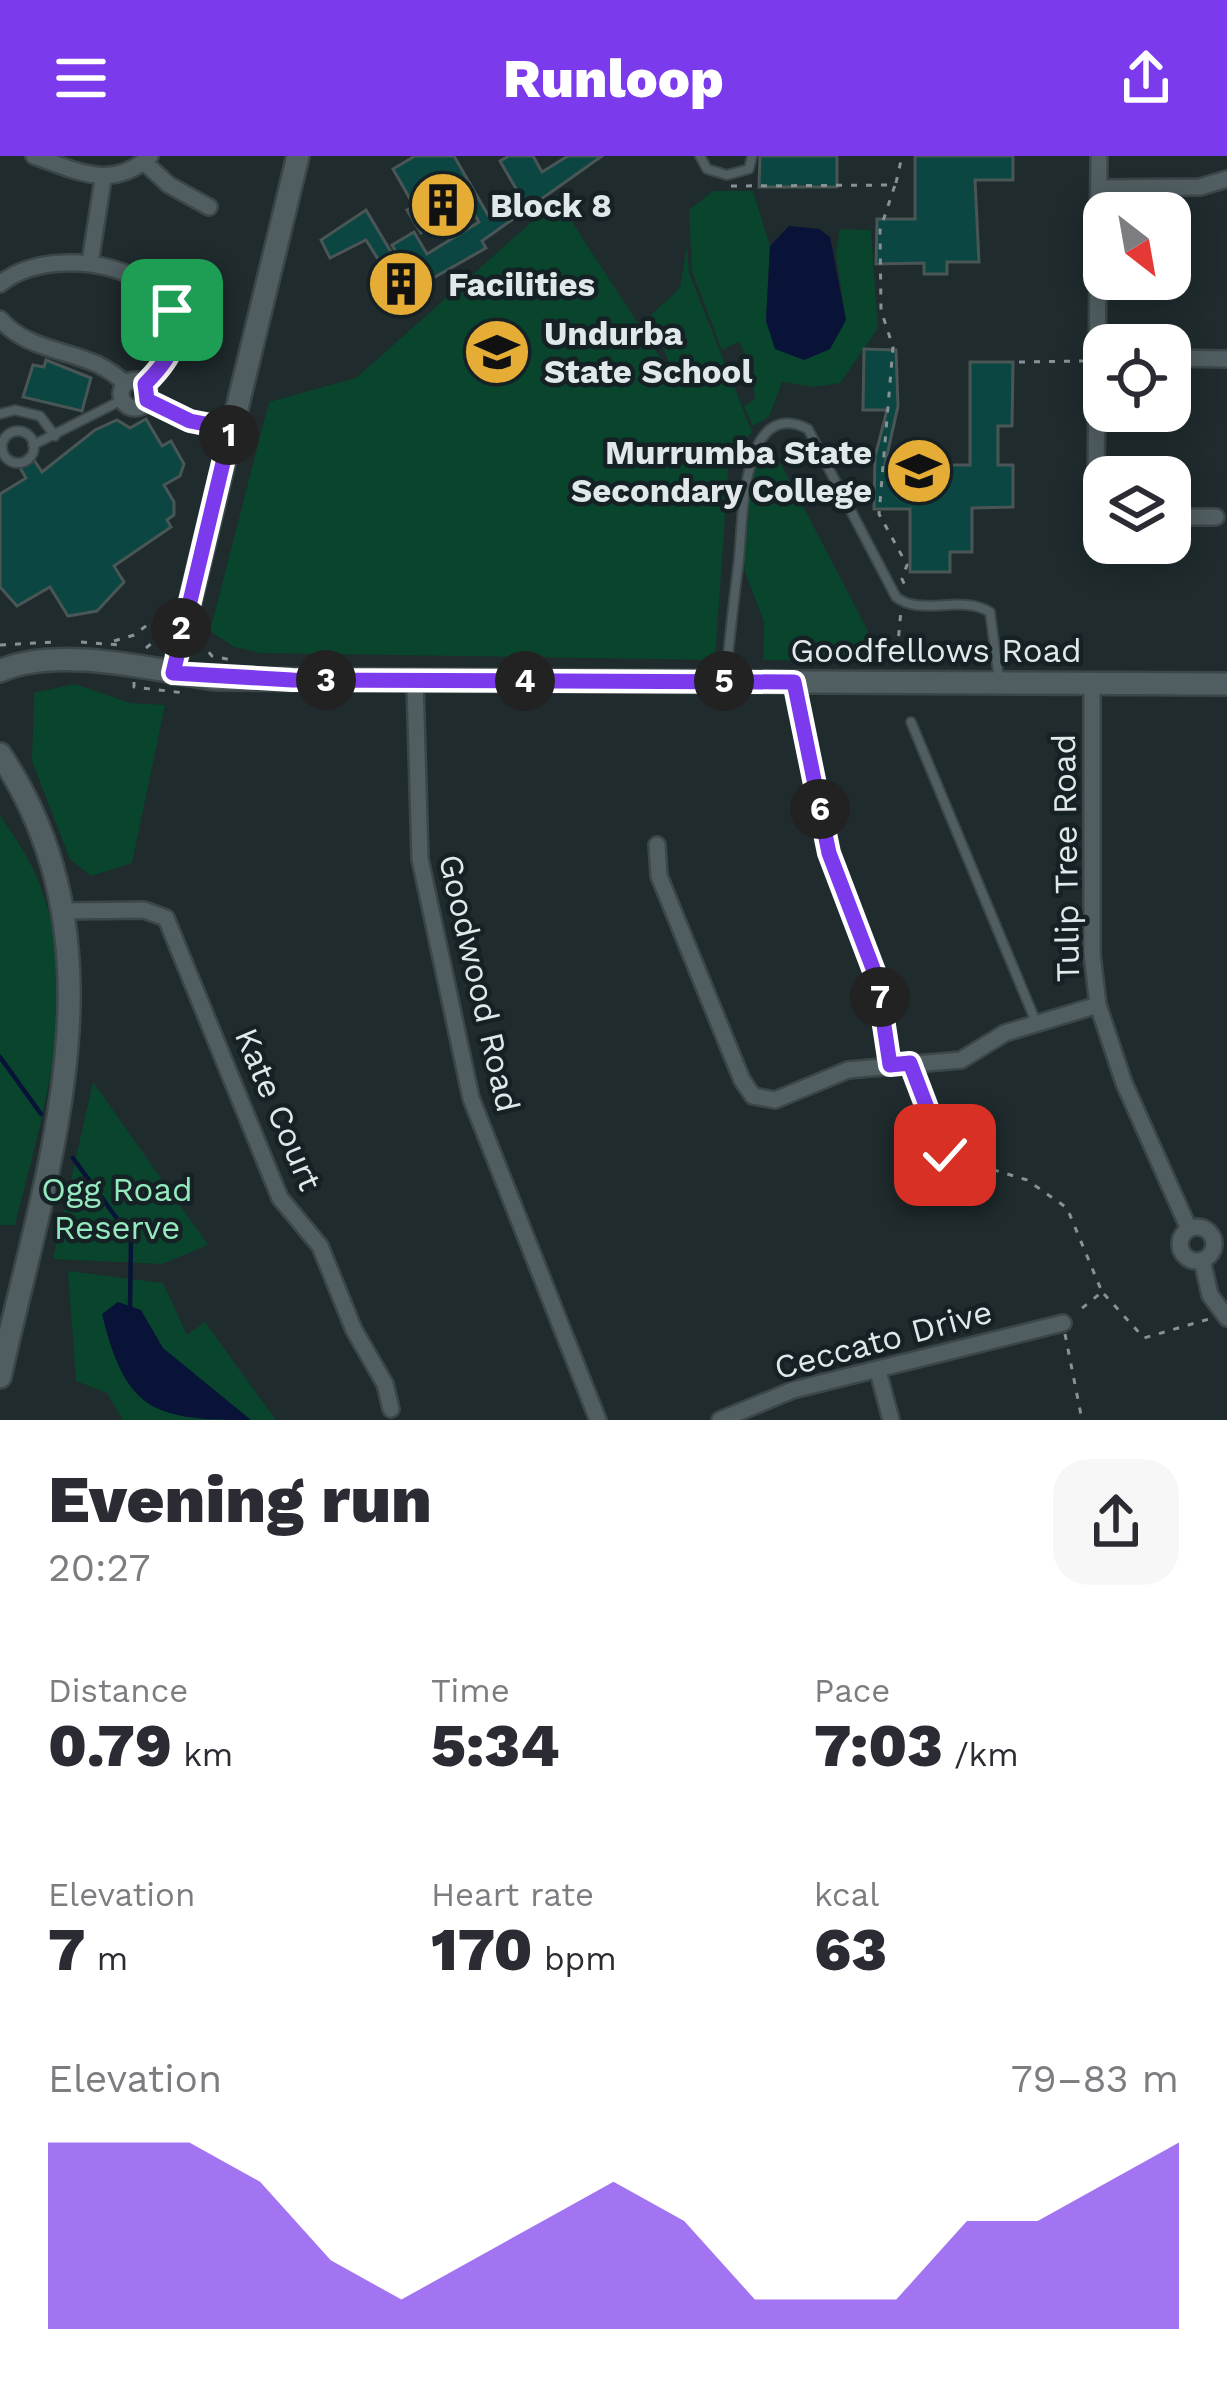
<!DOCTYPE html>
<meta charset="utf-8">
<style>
body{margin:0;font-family:"Work Sans",sans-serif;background:#f7f7f7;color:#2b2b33;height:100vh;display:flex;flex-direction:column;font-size:45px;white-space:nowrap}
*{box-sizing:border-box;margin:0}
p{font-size:39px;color:#7c7c81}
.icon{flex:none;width:66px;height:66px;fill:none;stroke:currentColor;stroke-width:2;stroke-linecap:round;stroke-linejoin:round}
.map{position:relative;height:1264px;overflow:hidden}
.panel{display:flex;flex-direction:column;background:#fff;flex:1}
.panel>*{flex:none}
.needle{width:78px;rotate:149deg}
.controls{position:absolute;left:1083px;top:36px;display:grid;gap:24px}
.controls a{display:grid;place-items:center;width:108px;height:108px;border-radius:24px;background:#fff;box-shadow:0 6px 30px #0003;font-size:60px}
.pin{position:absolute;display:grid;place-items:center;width:102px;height:102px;color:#fff;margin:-51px;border-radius:24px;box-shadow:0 6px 18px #0006}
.km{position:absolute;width:60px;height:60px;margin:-30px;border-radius:50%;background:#222;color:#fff;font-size:33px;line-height:60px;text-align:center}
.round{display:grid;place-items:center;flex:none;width:126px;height:126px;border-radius:36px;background:#f7f7f7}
.summary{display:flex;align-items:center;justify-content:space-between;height:204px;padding:0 48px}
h1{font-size:66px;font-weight:800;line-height:90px}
.figures{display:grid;grid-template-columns:repeat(3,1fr);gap:18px;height:204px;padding:12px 48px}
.figures div{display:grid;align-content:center}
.figures b{font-size:60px;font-weight:800}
.figures small{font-size:33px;font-weight:400}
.figures p{font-size:33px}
.chart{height:336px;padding:24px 48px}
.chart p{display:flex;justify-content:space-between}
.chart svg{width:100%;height:216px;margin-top:12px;fill:#7c3aed;opacity:.7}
header{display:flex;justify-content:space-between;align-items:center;height:156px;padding:0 48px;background:#7c3aed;color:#fff;font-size:54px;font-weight:800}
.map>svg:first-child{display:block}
.green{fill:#09442d}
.water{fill:#081337}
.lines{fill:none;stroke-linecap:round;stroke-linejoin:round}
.stream{stroke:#081337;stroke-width:4.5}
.building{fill:#0b4642;stroke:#495655;stroke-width:3}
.lane-casing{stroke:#3c4649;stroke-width:12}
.street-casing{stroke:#3c4649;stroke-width:20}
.secondary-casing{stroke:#3c4649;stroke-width:26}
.path{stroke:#889294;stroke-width:3;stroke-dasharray:6 9;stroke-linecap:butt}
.lane{stroke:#515e61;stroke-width:8}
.street{stroke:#515e61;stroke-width:15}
.secondary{stroke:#515e61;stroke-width:21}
.route-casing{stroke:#fff;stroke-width:24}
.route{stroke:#7c3aed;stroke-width:15}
.labels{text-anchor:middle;stroke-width:9;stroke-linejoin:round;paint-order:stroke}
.poi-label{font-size:33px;font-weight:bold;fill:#e0e8ea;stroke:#152124;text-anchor:start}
.street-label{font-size:33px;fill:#e0e8ea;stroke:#152124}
.park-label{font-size:33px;fill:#95e9be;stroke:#152124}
</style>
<header><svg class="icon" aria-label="menu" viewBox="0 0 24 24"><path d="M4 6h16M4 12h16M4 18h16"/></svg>Runloop<svg class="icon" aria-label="share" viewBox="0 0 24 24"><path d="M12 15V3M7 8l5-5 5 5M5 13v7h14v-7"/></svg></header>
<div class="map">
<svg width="1227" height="1264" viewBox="0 0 1227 1264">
<rect width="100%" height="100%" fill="#1f2b2d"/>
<g class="green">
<polygon points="713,35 753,35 770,90 766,166 846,165 836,97 840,73 871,74 878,172 840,227 814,231 782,226 769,261 753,270 744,250 755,243 751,210 739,186 722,194 692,116 689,54"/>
<polygon points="566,57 677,227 650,160 680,132 687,88 689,117 752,276 729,303 715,504 260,497 234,491 210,475 269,246 356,222 534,64"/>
<polygon points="765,295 778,302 868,475 866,486 840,505 763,504 764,466 744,413 752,319"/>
<polygon points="75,528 130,547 165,549 132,707 91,720 70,703 32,605 34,537"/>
<path d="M0,659c11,18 25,36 34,56 52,112 9,241 -19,354h-15z"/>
<polygon points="93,926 208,1089 162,1108 53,1103"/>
<polygon points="68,1115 163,1127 187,1179 205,1166 276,1264 123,1264 107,1237 76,1225"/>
</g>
<g class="water">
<polygon points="789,70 819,73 830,81 846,164 830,193 804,204 775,193 766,165 770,90"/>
<path d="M118,1146l23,8 22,38 88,72c-96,0 -125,-7 -149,-106z"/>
</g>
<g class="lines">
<g class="stream">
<polyline points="0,901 41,958"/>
<polyline points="73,1002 131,1082 130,1152"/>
</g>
</g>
<g class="building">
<polygon points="415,0 454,0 488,59 518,36 500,5 509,0 533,0 542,16 568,0 602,0 482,85 486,92 391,146 384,134 409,119 392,89 414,76 427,98 479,66 469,49 421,77 407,54 414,50 393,13"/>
<polygon points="760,0 837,0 837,31 759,31"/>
<polygon points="915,0 1013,0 1013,24 975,24 979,106 947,106 947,118 924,118 924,107 876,108 877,63 915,63"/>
<polygon points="366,54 391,96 378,103 366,84 330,102 321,84"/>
<polygon points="864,193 896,194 898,250 885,308 925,308 925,298 945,298 945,309 970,309 970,206 1013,206 1012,270 998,270 998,309 1013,309 1013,351 972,352 972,396 950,396 950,416 910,416 910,353 874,353 875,301 887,254 863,254"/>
<polygon points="46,204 91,222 82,255 23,241 33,209 44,211"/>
<polygon points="146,263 162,290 171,285 184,308 180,320 164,329 174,346 174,359 167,364 171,371 114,410 124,426 97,455 68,460 50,431 17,450 0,431 0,338 26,322 19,310 32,301 42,316 95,274 117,264 130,272"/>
</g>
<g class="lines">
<g class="lane-casing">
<g id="lane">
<polyline points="700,0 707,13 727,19 749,13 752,0"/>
<polyline points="0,258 15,254 40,260 55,280"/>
<circle cx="18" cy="291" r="16"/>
<polyline points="33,289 122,244"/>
<path d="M726,524c3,-40 8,-81 13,-121 4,-38 2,-164 69,-130l88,168c25,20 65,-3 94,15l9,68"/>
<polyline points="911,566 1036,866"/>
</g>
</g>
<g class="street-casing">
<g id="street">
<path d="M34,0c43,15 79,35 116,0"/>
<polyline points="1099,0 1096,325 1104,349"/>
<polyline points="144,6 169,29 209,51"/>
<polyline points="1099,32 1200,31 1227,23"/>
<polyline points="90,107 103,23"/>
<path d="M0,128c67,-55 244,4 145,100"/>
<path d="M0,163c34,39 91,28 125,65"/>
<polyline points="1170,202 1227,203"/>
<circle cx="135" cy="238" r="14"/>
<polyline points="147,244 191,264 231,273"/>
<polyline points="1170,361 1216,361"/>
<polyline points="415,525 420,703 471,942 598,1264"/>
<polyline points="794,526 829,697 877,823 889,909"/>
<polyline points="1092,528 1092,798 1098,849 1124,927 1189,1073"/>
<polyline points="657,689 659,720 742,924 753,940 775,944 848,914 961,904 1005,877 1098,849"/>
<polyline points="65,755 144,754 166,762 280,1042 320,1090 354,1174 385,1228 391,1253"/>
<circle cx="1197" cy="1088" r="17"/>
<polyline points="1202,1104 1210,1139 1227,1162"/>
<polyline points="878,1215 891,1264"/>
<polyline points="720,1264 793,1234 1063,1167"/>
</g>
</g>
<g class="secondary-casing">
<g id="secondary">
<path d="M0,515c58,-26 153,-1 216,8l1011,5"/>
<polyline points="173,517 298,0"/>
<path d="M0,598c130,194 45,416 0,623"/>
</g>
</g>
<g class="path">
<polyline points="896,27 902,0"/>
<polyline points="731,30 895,29 880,74 881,154 893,191 879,358 907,409 902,423 907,434"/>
<polyline points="1019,206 1083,205"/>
<polyline points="114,485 134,479 167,454"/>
<polyline points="199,485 212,500 236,505"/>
<polyline points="81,486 119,489"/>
<polyline points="0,489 54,486"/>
<polyline points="146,492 157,483 167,454"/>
<polyline points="896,510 901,454"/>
<polyline points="134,526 134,531 185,537"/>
<polyline points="914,920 945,999 1027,1024 1067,1052 1102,1136 1076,1157"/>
<polyline points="1104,1138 1144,1182 1209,1163"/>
<polyline points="1065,1178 1082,1264"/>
</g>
<use href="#lane" class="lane"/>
<use href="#street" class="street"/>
<use href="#secondary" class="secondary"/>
</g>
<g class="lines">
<g class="route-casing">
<path id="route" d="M172,154c10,32 -5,52 -27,74l2,16 43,21 41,8 -58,244 119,7 502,2 35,171 48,126 13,86 20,-2 35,92"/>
</g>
<use href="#route" class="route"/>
</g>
<defs>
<g id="building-disc" transform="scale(3.45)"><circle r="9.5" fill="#e5ad35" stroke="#152124"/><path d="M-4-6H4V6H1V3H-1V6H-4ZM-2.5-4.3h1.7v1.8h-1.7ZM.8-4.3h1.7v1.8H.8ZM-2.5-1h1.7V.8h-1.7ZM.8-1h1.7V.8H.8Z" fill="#111"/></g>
<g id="school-disc" transform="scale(3.45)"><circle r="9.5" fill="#e5ad35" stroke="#152124"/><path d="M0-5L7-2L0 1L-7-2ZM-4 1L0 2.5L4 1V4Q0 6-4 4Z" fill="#111"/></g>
<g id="university-disc" transform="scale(3.45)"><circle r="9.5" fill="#e5ad35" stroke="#152124"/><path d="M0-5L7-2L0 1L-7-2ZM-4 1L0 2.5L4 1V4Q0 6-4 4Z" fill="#111"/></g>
</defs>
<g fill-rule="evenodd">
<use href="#building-disc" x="443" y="49"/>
<use href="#building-disc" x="401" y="128"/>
<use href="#school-disc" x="497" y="196"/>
<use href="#university-disc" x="919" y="315"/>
</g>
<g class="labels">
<g class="poi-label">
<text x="490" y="61">Block 8</text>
<text x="448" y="140">Facilities</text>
<text x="544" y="189">Undurba<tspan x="544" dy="38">State School</tspan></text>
<text x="872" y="308" text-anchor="end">Murrumba State<tspan x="872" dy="38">Secondary College</tspan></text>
</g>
<g class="street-label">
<text x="936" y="506">Goodfellows Road</text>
<text transform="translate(1065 702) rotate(-91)" y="12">Tulip Tree Road</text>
<text transform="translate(480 827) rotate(77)" y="12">Goodwood Road</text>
<text transform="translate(279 953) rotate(67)" y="12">Kate Court</text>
<text transform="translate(883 1183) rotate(-15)" y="12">Ceccato Drive</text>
</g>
<g class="park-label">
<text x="117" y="1045">Ogg Road<tspan x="117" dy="38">Reserve</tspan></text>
</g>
</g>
</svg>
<div class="controls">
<a><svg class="needle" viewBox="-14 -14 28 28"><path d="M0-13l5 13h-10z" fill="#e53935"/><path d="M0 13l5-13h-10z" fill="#7c7c81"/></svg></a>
<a><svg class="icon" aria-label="locate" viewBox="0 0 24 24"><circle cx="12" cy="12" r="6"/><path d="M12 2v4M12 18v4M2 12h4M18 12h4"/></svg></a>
<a><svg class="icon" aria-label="layers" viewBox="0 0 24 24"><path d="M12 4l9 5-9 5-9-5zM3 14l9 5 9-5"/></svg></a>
</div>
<div class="pin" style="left:172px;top:154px;background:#1e9e55"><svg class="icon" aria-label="arrive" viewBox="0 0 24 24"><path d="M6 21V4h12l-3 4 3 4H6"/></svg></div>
<div class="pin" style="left:945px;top:999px;background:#d93025"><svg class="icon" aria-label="check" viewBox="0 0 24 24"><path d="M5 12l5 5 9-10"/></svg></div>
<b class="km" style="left:229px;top:279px">1</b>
<b class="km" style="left:181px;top:472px">2</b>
<b class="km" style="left:326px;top:524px">3</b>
<b class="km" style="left:525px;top:525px">4</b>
<b class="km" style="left:724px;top:525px">5</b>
<b class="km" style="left:820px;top:653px">6</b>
<b class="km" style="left:880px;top:841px">7</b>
</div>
<section class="panel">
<div class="summary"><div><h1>Evening run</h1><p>20:27</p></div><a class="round"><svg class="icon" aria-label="share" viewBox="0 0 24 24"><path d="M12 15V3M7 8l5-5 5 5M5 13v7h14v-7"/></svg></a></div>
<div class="figures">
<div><p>Distance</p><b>0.79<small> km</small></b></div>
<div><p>Time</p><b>5:34</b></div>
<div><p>Pace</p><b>7:03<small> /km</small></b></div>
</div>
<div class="figures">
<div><p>Elevation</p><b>7<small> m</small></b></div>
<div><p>Heart rate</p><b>170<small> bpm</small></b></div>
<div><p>kcal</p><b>63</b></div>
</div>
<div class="chart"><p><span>Elevation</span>79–83 m</p>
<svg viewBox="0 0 160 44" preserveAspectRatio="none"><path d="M0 44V6L10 6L20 6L30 14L40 30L50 38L60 30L70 22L80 14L90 22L100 38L110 38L120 38L130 22L140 22L150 14L160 6V44z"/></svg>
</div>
</section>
